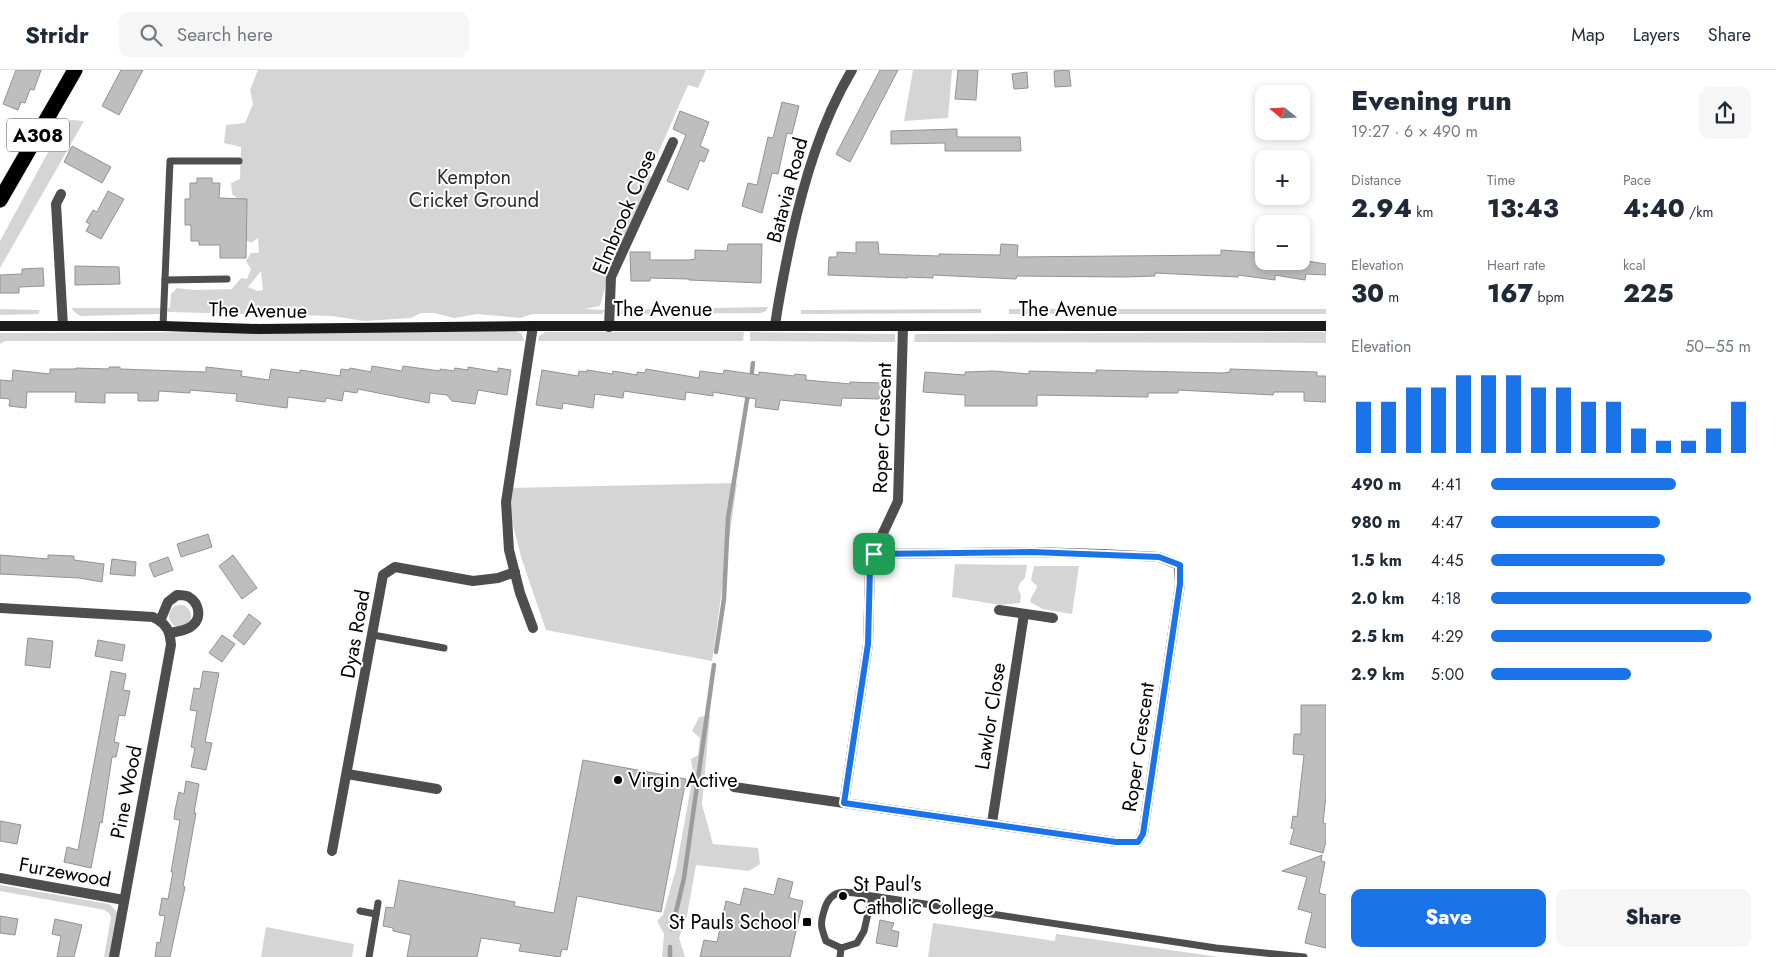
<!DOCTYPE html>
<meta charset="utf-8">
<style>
body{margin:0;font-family:Jost,sans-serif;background:#f6f6f7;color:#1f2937;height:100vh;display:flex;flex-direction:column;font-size:19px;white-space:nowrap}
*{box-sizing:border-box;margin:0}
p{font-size:16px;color:#747a83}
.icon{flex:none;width:28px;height:28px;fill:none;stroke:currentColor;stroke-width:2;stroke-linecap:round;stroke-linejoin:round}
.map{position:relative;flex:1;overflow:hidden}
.sheet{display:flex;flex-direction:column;background:#fff;width:450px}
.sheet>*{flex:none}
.needle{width:32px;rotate:288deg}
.fabs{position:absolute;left:1255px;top:15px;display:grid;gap:10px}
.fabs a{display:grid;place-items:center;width:55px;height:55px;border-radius:10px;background:#fff;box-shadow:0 2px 8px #0003;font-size:25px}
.pin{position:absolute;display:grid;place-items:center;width:42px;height:42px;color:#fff;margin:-21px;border-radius:10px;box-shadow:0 2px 8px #0006}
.round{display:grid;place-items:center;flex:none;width:52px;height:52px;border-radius:10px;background:#f6f6f7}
.overview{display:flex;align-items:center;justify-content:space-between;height:85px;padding:0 25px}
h1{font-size:28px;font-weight:800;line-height:38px}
.metrics{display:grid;grid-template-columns:repeat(3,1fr);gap:8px;height:85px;padding:5px 25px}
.metrics div{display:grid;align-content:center}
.metrics b{font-size:25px;font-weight:800}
.metrics small{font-size:14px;font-weight:400}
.metrics p{font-size:14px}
.chart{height:140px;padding:10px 25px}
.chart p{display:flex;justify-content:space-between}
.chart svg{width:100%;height:90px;margin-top:5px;stroke:#1a73e8;stroke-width:6}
.action{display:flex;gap:10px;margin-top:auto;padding:10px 25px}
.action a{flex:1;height:58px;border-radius:10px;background:#1a73e8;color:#fff;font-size:20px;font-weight:800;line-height:58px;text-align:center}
.action a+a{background:#f6f6f7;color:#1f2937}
ul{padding:0 25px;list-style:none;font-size:16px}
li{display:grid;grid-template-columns:80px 60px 1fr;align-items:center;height:38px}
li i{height:12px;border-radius:6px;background:#1a73e8}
header{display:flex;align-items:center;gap:30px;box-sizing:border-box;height:70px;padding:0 25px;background:#fff;border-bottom:1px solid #e0e1e3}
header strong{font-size:24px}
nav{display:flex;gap:28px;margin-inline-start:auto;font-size:18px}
.search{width:350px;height:45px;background:#f6f6f7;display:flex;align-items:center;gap:12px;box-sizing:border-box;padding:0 18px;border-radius:10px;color:#747a83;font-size:19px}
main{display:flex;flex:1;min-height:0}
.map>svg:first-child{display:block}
.green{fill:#d5d5d5;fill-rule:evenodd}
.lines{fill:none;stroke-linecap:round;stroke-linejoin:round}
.stream{stroke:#9c9c9c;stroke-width:4.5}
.building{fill:#bebebe;stroke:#929292}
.highway-casing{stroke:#dbdbdb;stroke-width:16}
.lane{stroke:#4e4e4e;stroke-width:7}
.street{stroke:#4e4e4e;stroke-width:10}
.secondary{stroke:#1b1b1b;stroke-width:10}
.highway{stroke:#000;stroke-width:15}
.route-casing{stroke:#fff;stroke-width:10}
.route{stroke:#1a73e8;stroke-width:6}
.poi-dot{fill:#000;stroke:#fff;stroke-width:2}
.labels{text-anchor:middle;stroke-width:4;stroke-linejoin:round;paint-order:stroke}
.shield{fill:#fff;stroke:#4c4c4c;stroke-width:1}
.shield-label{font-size:19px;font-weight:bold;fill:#000}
.park-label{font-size:20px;fill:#2c2c2c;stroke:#fff}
.street-label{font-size:20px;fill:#000;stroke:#fff}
.poi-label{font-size:20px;fill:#000;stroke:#fff;text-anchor:start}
</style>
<header>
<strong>Stridr</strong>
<div class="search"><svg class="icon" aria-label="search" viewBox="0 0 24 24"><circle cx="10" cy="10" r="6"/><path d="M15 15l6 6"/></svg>Search here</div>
<nav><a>Map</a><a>Layers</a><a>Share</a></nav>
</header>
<main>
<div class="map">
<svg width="1326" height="887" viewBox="0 0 1326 887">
<rect width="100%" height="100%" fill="#fff"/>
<g class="green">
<path d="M258,0h448l-8,18 -10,-3 -39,89 9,13 -51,93 -7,26 -16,3 21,1 -3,4h-70l-12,4 -43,-4 -23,4 -20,-5h-13l-10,5 -47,3 -32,-5 -164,-4 -1,-4h3l1,-14 6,-6 17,2 38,-1 9,-11 6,1 4,-10 -5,-8 5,-8h8l-1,-15 -7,5 -7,-4v-35l-12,-10 -1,-11 9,-4 1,-32 -17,-4 2,-18 19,-2 8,-19 -3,-14zM261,201l2,19 -6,1 -9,-4z"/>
<polygon points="913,0 952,0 948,48 904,51"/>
<polygon points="72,50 84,51 0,198 0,171 65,51"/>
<polygon points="768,237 766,241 761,243 623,244 619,244 617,240"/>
<polygon points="71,238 160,238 160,244 81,246 77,244"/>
<polygon points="0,239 40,240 38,244 0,245"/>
<polygon points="981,239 981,243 801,244 801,240"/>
<rect x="1009" y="239" width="317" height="5"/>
<polygon points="516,261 522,264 524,271 5,271 0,274 0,263"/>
<polygon points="546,262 744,262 743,271 538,271 539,266"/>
<polygon points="750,262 895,264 895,272 750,271"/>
<polygon points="1326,262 1326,273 914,272 915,264"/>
<polygon points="737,413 712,591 546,560 522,490 503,418"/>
<polygon points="955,494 1027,495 1025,508 1020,513 1018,519 1021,525 1020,533 1000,535 952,527"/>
<path d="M1034,496h45l-7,48 -29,-5 -13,-7c1,-7 6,-10 7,-16l-6,-6z"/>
<circle cx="180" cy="546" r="11"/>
<polygon points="710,645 702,735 713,774 758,778 760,794 749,801 696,795 687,846 679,868 685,887 662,887 664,864 657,851 663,845 676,799 693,705 691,689 698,685 700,668 692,661 699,647"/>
<polygon points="0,815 109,834 117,842 117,848 110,887 104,887 111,847 109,843 105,840 0,821"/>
<polygon points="933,853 1055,871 1056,864 1219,887 928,887"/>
<polygon points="266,857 354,874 352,887 261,887"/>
</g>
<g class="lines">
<g class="stream">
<polyline points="751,309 753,293"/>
<polyline points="716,582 724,529 728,448 748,324"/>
<polyline points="672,859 684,808 714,595"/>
<polyline points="670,887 670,877"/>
</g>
</g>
<g class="building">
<polygon points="16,0 41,0 34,20 30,19 25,33 21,32 18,40 3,34"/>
<polygon points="121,0 143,0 119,45 102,36"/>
<polygon points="880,0 898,0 850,92 836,84"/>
<polygon points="958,0 978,0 976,30 955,29"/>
<polygon points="1069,0 1071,16 1055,17 1054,1"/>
<polygon points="1027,2 1028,18 1014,19 1012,4"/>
<polygon points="782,32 799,36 792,64 787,63 778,104 772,103 762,143 742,136 748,113 757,115 768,67 773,68"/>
<polygon points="680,41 709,52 700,76 709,80 704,92 700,90 688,120 667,111 686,65 673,59"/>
<polygon points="957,59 957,67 1020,67 1021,81 945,81 945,73 891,74 891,61"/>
<polygon points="72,76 111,97 102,113 64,92"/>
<polygon points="197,108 212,108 212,113 220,113 219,128 247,129 246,188 220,188 220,175 199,175 199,171 191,171 191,155 185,155 185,129 190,129 190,113 197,113"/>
<polygon points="108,121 124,129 101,169 86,161 90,154 86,152 93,140 97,142"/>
<polygon points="856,172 878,172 879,184 939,186 939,184 1000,185 1001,174 1018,175 1017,187 1221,185 1221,180 1264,183 1264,191 1307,191 1326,194 1326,205 1306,204 1305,210 1275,205 1275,210 1238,205 1238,207 1155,203 1155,206 1124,207 1017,206 1016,209 933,205 933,208 907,207 907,208 828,205 829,187 837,187 837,182 856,183"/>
<polygon points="728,174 762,174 761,213 689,210 689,209 650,208 650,211 631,211 630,182 650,182 650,190 689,190 695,189 695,180 727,181"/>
<polygon points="75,196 119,197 120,214 75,215"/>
<polygon points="43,198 44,216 19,217 19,223 0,223 0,205 22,204 22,199"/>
<polygon points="372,296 402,301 403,296 440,301 440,299 454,301 455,298 468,300 468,297 498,302 498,298 511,300 507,325 478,320 475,334 452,331 447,325 430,323 429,333 358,319 357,323 344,321 342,331 326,328 325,332 288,327 287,338 236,331 237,324 190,320 190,323 159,321 158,331 138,331 138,323 105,323 105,333 75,332 76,322 27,322 26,338 9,336 10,329 0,328 0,310 12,311 13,300 50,304 50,299 76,299 76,298 109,299 109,297 120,297 120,299 206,302 206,297 242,301 241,306 269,310 271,299 300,303 300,300 340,306 341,299 349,300 350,298 371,302"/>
<polygon points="646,299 699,308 700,301 723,304 724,300 759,305 759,302 794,306 795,304 806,305 806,310 850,314 850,312 881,313 880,329 842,328 841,336 780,330 778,340 755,337 756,329 713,322 713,326 686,322 685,330 624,321 623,328 595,324 593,338 563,333 562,339 536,335 542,300 578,306 579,301 587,302 587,300 612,304 613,301 637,305 637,302 645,303"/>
<polygon points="1230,299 1317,302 1317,306 1326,306 1326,332 1304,331 1304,322 1274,322 1273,325 1178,320 1178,323 1148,323 1148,327 1037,325 1037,336 965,336 965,325 923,322 925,302 965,305 965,302 993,301 1029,304 1029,301 1096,303 1096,300 1223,303 1230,302"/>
<polygon points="208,464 212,477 181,487 177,474"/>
<polygon points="0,485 48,489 48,485 74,486 74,490 104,494 102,512 79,508 0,504"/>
<polygon points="233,485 257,518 242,529 219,496"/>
<polygon points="168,487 173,500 154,507 149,494"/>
<polygon points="112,489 136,492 135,506 110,504"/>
<polygon points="249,544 261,553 244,575 233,566"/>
<polygon points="222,565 235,574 222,592 209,583"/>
<polygon points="28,568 53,571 50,598 25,595"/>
<polygon points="98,570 125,575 122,591 95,586"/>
<polygon points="111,601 126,604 123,620 130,621 125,646 119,645 114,672 119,673 116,687 112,687 102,753 100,752 91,798 64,792 67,777 78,780"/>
<polygon points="203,601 219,603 205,672 212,673 206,700 191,697 195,678 191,677 197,641 190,640 194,618 200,619"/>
<polygon points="1301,635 1326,635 1326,726 1323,753 1326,754 1326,771 1323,783 1290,774 1294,759 1291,758 1293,746 1297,747 1304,685 1293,684 1294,664 1301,664"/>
<polygon points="583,690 686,709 661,842 577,826 567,880 562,879 560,887 519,881 521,874 481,868 477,887 407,887 411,865 393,861 393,858 383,856 386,837 394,838 399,810 515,832 514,836 554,843"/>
<polygon points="186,711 199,714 194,743 196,743 183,816 185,817 170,887 155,887 157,872 160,873 165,846 159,845 162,828 168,829 173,802 171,802 180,750 174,749 175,740 179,722 184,724"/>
<polygon points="0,751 21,755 17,774 0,771"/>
<polygon points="1322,785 1321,791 1325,792 1319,823 1326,825 1326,878 1305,873 1312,843 1298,839 1307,807 1282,801"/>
<polygon points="778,808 793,812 789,828 803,831 790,887 700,887 704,870 717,872 726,831 740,835 744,818 774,825"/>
<polygon points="0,846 18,849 15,865 0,863"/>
<polygon points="55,849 82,855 74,887 57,887 61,866 52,864"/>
<polygon points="880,850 894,853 891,860 899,862 897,877 876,873"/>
</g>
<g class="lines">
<g class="highway-casing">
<polyline id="highway" points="0,130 75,0"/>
</g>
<g class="lane">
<polyline points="165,210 227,209"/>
<polyline points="163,256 170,91 239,91"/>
<polyline points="373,565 444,578"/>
<path d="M872,826l-8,35 -7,12 -16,5 -15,-7c-5,-14 -6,-17 -2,-30 7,-27 27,-18 48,-15l344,52 88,9"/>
<polyline points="360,841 376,844"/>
<polyline points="369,887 378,833"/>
<polyline points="840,887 841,878"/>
</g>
<g class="street">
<polyline points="61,124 56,134 63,256"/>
<polyline points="533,256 506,432 509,480 520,523 533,558"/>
<path d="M775,256c4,-30 10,-58 16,-87 13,-58 30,-117 61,-169"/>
<polyline points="609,257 611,207 673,72"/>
<polyline points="874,484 1032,482 1101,484 1159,487 1179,495 1180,514 1143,764 1138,772 1116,772 844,733 868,574 870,498 876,478 898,431 903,257"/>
<path d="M0,538l153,9c14,7 17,14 18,28l-57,312"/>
<polyline points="999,540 1053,548"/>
<path d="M160,551l8,-19 9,-7c4,0 9,0 12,2 10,6 13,20 4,28 -6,6 -15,6 -23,8"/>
<polyline points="347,704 437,719"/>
<polyline points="734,717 844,733"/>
<polyline points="992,753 1024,544"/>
<polyline points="332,781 383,505 395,497 473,511 498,508 515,502"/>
<polyline points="0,808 124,830"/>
</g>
<polyline class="secondary" points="0,256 163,256 259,259 533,256 1326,256"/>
<use href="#highway" class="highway"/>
</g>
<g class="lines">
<g class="route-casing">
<polygon id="route" points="1032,482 1159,487 1180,495 1180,514 1143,764 1138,772 1116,772 844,733 868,574 870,498 874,484"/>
</g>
<use href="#route" class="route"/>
</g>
<g class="poi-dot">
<circle cx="618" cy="710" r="5"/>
<circle cx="843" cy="826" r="5"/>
<rect x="802" y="847" width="10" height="10" rx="2.5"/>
</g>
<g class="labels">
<rect class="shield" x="7" y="48.5" width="62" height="33" rx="4"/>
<g class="shield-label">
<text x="38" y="72">A308</text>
</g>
<g class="park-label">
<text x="474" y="114">Kempton<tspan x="474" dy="23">Cricket Ground</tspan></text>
</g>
<g class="street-label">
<text transform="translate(787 120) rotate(-75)" y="7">Batavia Road</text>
<text transform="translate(624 142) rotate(-67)" y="7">Elmbrook Close</text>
<text x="663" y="246">The Avenue</text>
<text x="1068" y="246">The Avenue</text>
<text transform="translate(258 240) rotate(1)" y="7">The Avenue</text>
<text transform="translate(882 358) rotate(-88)" y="7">Roper Crescent</text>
<text transform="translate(355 564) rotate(-80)" y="7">Dyas Road</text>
<text transform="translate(990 646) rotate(-81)" y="7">Lawlor Close</text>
<text transform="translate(1138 677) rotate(-82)" y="7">Roper Crescent</text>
<text transform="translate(126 722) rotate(-79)" y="7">Pine Wood</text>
<text transform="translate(65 802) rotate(10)" y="7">Furzewood</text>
</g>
<g class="poi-label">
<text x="628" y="717">Virgin Active</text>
<text x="853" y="821">St Paul's<tspan x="853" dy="23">Catholic College</tspan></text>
<text x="797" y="859" text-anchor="end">St Pauls School</text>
</g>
</g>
</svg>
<div class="fabs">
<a><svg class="needle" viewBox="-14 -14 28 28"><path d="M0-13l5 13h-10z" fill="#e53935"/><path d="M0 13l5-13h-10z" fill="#747a83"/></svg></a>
<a>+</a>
<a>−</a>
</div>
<div class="pin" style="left:874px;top:484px;background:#1e9e55"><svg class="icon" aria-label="arrive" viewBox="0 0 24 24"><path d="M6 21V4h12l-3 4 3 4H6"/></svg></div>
</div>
<section class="sheet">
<div class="overview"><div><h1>Evening run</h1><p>19:27 · 6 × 490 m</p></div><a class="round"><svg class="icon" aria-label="share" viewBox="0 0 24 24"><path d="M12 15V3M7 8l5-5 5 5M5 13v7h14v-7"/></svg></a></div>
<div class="metrics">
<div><p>Distance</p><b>2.94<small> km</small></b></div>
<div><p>Time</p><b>13:43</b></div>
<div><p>Pace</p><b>4:40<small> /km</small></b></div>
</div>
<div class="metrics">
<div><p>Elevation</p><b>30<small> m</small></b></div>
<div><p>Heart rate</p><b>167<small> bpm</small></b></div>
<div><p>kcal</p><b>225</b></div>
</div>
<div class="chart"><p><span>Elevation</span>50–55 m</p>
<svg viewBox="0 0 160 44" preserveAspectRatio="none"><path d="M5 44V19M15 44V19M25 44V12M35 44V12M45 44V6M55 44V6M65 44V6M75 44V12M85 44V12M95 44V19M105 44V19M115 44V32M125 44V38M135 44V38M145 44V32M155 44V19"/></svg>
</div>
<ul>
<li><b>490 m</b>4:41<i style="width:71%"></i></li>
<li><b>980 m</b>4:47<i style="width:65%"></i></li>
<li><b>1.5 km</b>4:45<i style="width:67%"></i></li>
<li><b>2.0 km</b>4:18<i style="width:100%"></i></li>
<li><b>2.5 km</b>4:29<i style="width:85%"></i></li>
<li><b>2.9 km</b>5:00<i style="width:54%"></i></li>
</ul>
<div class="action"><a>Save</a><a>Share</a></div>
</section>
</main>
